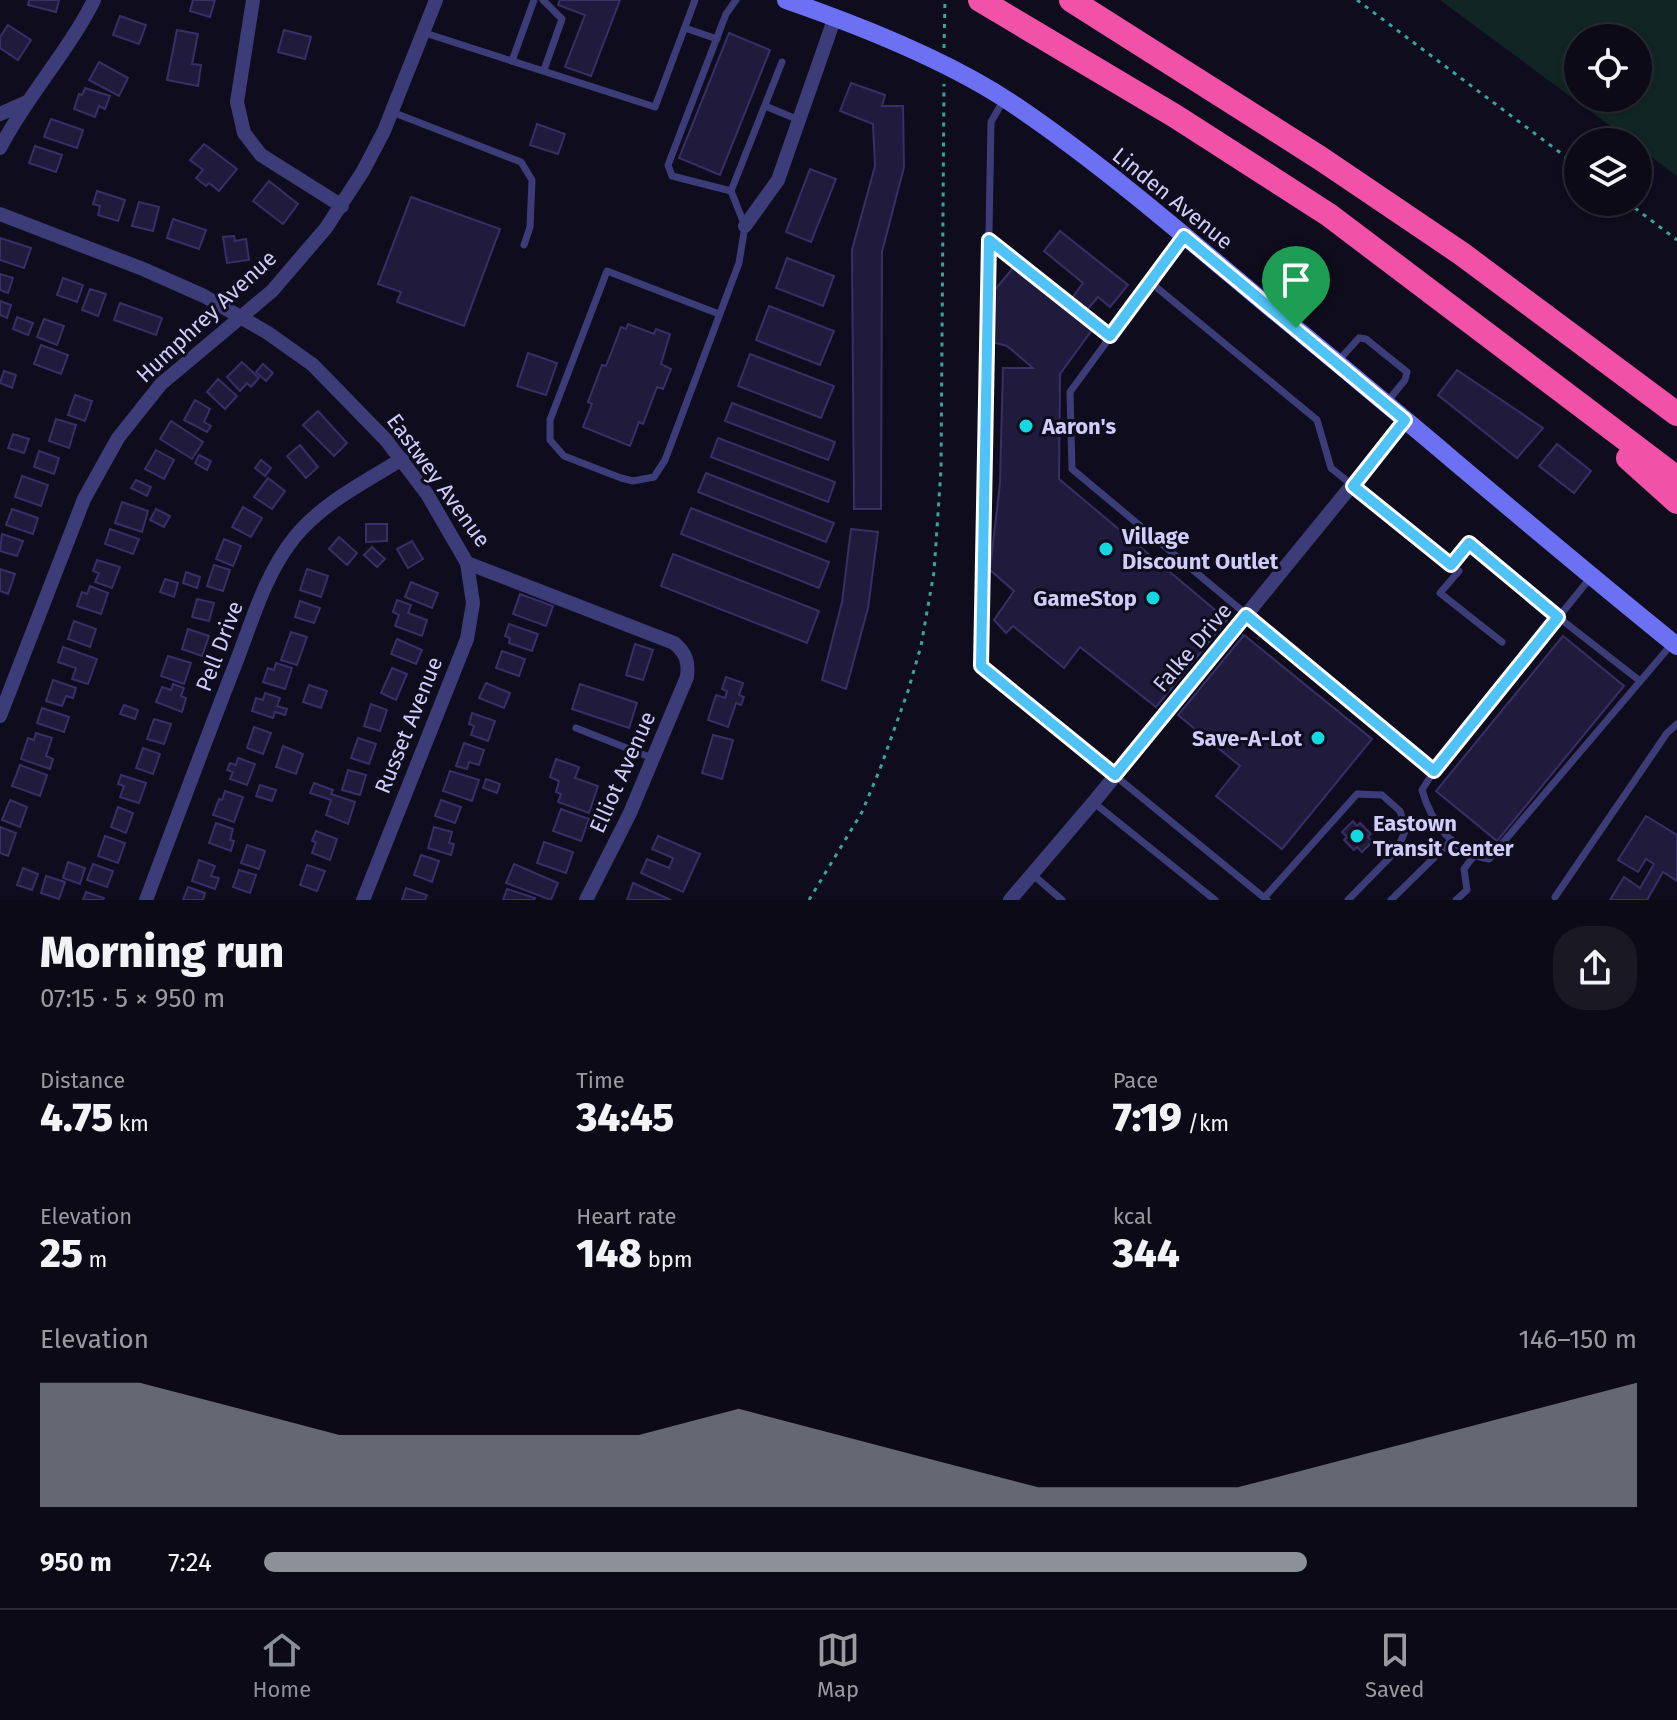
<!DOCTYPE html>
<meta charset="utf-8">
<style>
body{margin:0;font-family:"Fira Sans",sans-serif;background:#191823;color:#f1f3f6;height:100vh;display:flex;flex-direction:column;font-size:30px;white-space:nowrap}
*{box-sizing:border-box;margin:0}
p{font-size:26px;color:#9a9aa1}
.icon{flex:none;width:44px;height:44px;fill:none;stroke:currentColor;stroke-width:2;stroke-linecap:round;stroke-linejoin:round}
.map{position:relative;height:900px;overflow:hidden}
.sheet{display:flex;flex-direction:column;background:#0b0a16;flex:1}
.sheet>*{flex:none}
.fabs{position:absolute;left:1564px;top:24px;display:grid;gap:16px}
.fabs a{display:grid;place-items:center;width:88px;height:88px;border-radius:50%;background:#0b0a16;box-shadow:0 2px 6px #0004,0 0 0 2px #2b2b35;font-size:40px}
.pin{position:absolute;display:grid;place-items:center;width:68px;height:68px;color:#fff;margin:-82px -34px;border-radius:50% 50% 50% 0;rotate:-45deg;box-shadow:0 0 8px #0007}
.pin .icon{rotate:45deg}
.round{display:grid;place-items:center;flex:none;width:84px;height:84px;border-radius:32px;background:#191823}
.head{display:flex;align-items:center;justify-content:space-between;height:136px;padding:0 40px}
h1{font-size:44px;font-weight:800;line-height:60px}
.metrics{display:grid;grid-template-columns:repeat(3,1fr);gap:12px;height:136px;padding:8px 40px}
.metrics div{display:grid;align-content:center}
.metrics b{font-size:40px;font-weight:800}
.metrics small{font-size:22px;font-weight:400}
.metrics p{font-size:22px}
.chart{height:224px;padding:16px 40px}
.chart p{display:flex;justify-content:space-between}
.chart svg{width:100%;height:144px;margin-top:8px;fill:#8c9099;opacity:.7}
ul{padding:0 40px;list-style:none;font-size:26px}
li{display:grid;grid-template-columns:128px 96px 1fr;align-items:center;height:60px}
li i{height:20px;border-radius:10px;background:#8c9099}
.tabs{display:flex;justify-content:space-around;align-items:center;height:112px;border-top:2px solid #2b2b35;background:#0b0a16;font-size:22px;color:#9a9aa1}
.tabs a{display:grid;justify-items:center;gap:4px}
.tabs .current{color:#8c9099}
.map>svg:first-child{display:block}
.green{fill:#112624;fill-rule:evenodd}
.building{fill:#201b3c;stroke:#372f66;stroke-width:2}
.lines{fill:none;stroke-linecap:round;stroke-linejoin:round}
.path{stroke:#37a599;stroke-width:3;stroke-dasharray:4 6;stroke-linecap:butt}
.service{stroke:#3c3d78;stroke-width:7}
.minor{stroke:#3c3d78;stroke-width:14}
.secondary{stroke:#6c70f3;stroke-width:18}
.motorway{stroke:#f152a7;stroke-width:24}
.route-casing{stroke:#fff;stroke-width:16}
.route{stroke:#4fc3f7;stroke-width:10}
.poi-dot{fill:#12d8e2;stroke:#0f0d1d;stroke-width:3}
.labels{text-anchor:middle;stroke-width:6;stroke-linejoin:round;paint-order:stroke}
.street-label{font-size:22px;fill:#d0cdfb;stroke:#0f0d1d}
.poi-label{font-size:22px;font-weight:bold;fill:#d0cdfb;stroke:#0f0d1d;text-anchor:start}
</style>
<div class="map">
<svg width="1677" height="900" viewBox="0 0 1677 900">
<rect width="100%" height="100%" fill="#0f0d1d"/>
<path class="green" d="M1440,0h237v176l-39,-29v-5h-6zM1578,38h60v60h-60z"/>
<g class="building">
<polygon points="29,0 59,0 56,12 28,5"/>
<polygon points="193,0 215,0 210,17 190,11"/>
<polygon points="560,0 620,0 591,76 565,67 585,15 558,5"/>
<polygon points="120,16 146,25 139,44 113,35"/>
<polygon points="8,25 31,40 18,60 0,48 0,37"/>
<polygon points="177,30 198,34 192,64 201,65 198,86 167,80"/>
<polygon points="284,30 311,37 305,59 278,52"/>
<polygon points="729,33 770,50 720,175 679,158"/>
<polygon points="99,62 128,78 119,96 89,80"/>
<polygon points="851,83 885,95 882,106 903,106 904,167 882,252 881,509 854,509 852,250 875,166 873,124 840,111"/>
<polygon points="85,88 110,96 105,109 99,106 95,117 74,109 79,94 82,95"/>
<polygon points="51,119 83,130 77,148 44,137"/>
<polygon points="537,124 565,134 558,154 530,145"/>
<polygon points="204,144 237,169 219,191 209,183 206,186 196,178 203,170 190,160"/>
<polygon points="35,146 62,155 56,172 29,163"/>
<polygon points="810,169 836,179 811,242 786,232"/>
<polygon points="269,181 298,204 283,224 253,201"/>
<polygon points="97,191 125,200 118,221 98,215 100,206 93,204"/>
<polygon points="411,197 500,229 464,326 397,302 401,292 378,284"/>
<polygon points="139,202 159,207 153,231 132,226"/>
<polygon points="173,219 206,230 199,249 167,238"/>
<polygon points="1060,231 1128,285 1110,307 1098,297 1087,310 1072,298 1083,283 1044,251"/>
<polygon points="234,236 235,241 246,239 249,260 227,263 223,237"/>
<polygon points="0,238 31,248 24,268 0,260"/>
<polygon points="787,258 834,276 823,306 776,288"/>
<polygon points="1013,268 1092,330 1060,374 1059,479 1227,620 1156,707 1080,647 1064,668 1013,626 1006,633 994,620 1014,591 990,570 1000,483 1003,368 1033,368 1007,346 992,342 992,293"/>
<polygon points="0,274 13,278 8,293 0,290"/>
<polygon points="63,278 83,285 77,302 57,295"/>
<polygon points="90,289 106,294 98,316 82,310"/>
<polygon points="0,301 11,305 7,318 0,315"/>
<polygon points="120,303 162,318 156,335 114,320"/>
<polygon points="769,306 834,331 820,365 756,340"/>
<polygon points="17,317 33,323 28,335 13,329"/>
<polygon points="44,319 64,326 57,345 37,337"/>
<polygon points="628,324 654,334 656,329 670,334 661,364 671,369 663,389 657,387 643,424 639,422 630,446 583,427 592,404 588,402 602,365 606,366 621,327 626,329"/>
<polygon points="41,345 68,355 61,374 34,364"/>
<polygon points="528,353 557,363 546,395 517,386"/>
<polygon points="750,354 834,386 821,418 738,386"/>
<polygon points="242,362 259,378 251,387 247,383 240,391 227,377"/>
<polygon points="263,364 273,373 266,381 256,372"/>
<polygon points="1457,370 1543,428 1517,458 1438,395"/>
<polygon points="4,371 16,375 12,388 0,383"/>
<polygon points="218,379 237,396 225,409 207,392"/>
<polygon points="75,395 92,401 85,421 68,415"/>
<polygon points="195,400 210,409 204,422 211,426 207,432 184,420"/>
<polygon points="732,403 835,442 828,460 725,421"/>
<polygon points="318,411 347,443 334,456 303,425"/>
<polygon points="56,419 76,425 69,448 49,441"/>
<polygon points="171,421 203,442 192,459 160,439"/>
<polygon points="13,434 29,439 24,453 8,448"/>
<polygon points="718,438 835,482 828,502 711,457"/>
<polygon points="1557,444 1591,471 1574,493 1539,466"/>
<polygon points="300,445 318,467 306,478 287,456"/>
<polygon points="156,450 174,460 164,479 145,469"/>
<polygon points="39,451 59,458 54,474 34,467"/>
<polygon points="199,455 211,461 207,470 195,463"/>
<polygon points="261,460 271,468 265,476 255,468"/>
<polygon points="706,473 834,523 826,542 698,492"/>
<polygon points="22,476 48,485 41,506 15,497"/>
<polygon points="268,478 285,491 272,509 254,497"/>
<polygon points="136,480 151,487 147,496 131,488"/>
<polygon points="122,502 148,511 142,532 115,523"/>
<polygon points="243,507 262,518 251,537 232,527"/>
<polygon points="691,508 829,562 819,588 681,534"/>
<polygon points="12,509 38,518 33,534 6,525"/>
<polygon points="156,509 170,516 164,527 150,520"/>
<polygon points="366,524 387,524 387,541 366,542"/>
<polygon points="110,529 139,539 133,554 105,544"/>
<polygon points="851,529 878,532 868,608 846,689 822,680 842,602"/>
<polygon points="2,534 23,541 17,556 0,551"/>
<polygon points="339,537 357,553 347,565 329,549"/>
<polygon points="224,539 241,546 233,566 216,559"/>
<polygon points="412,541 423,559 408,568 397,549"/>
<polygon points="372,547 385,559 377,567 364,555"/>
<polygon points="673,554 819,611 807,643 661,586"/>
<polygon points="97,560 120,567 112,588 95,582 99,573 93,571"/>
<polygon points="214,565 230,570 223,591 207,586"/>
<polygon points="0,569 15,574 8,594 0,591"/>
<polygon points="307,569 328,576 321,597 300,590"/>
<polygon points="186,572 200,577 197,588 183,583"/>
<polygon points="165,579 178,583 174,597 160,592"/>
<polygon points="411,582 438,593 432,608 405,597"/>
<polygon points="90,586 108,593 101,614 77,606 82,592 87,594"/>
<polygon points="520,594 553,606 546,626 513,614"/>
<polygon points="197,599 214,603 209,621 192,617"/>
<polygon points="397,600 411,605 408,613 427,620 422,636 395,626 399,615 393,612"/>
<polygon points="300,601 320,608 314,623 295,617"/>
<polygon points="74,621 96,629 90,647 68,639"/>
<polygon points="509,624 538,634 532,651 509,643 510,638 505,636"/>
<polygon points="188,629 209,636 202,656 182,649"/>
<polygon points="291,632 307,637 297,665 281,660"/>
<polygon points="1244,635 1372,739 1282,849 1216,796 1240,766 1178,715"/>
<polygon points="1563,636 1624,686 1497,841 1436,791"/>
<polygon points="397,639 422,650 416,664 391,654"/>
<polygon points="635,644 653,650 643,680 626,675"/>
<polygon points="63,647 97,659 88,684 72,679 76,668 58,662"/>
<polygon points="502,651 525,659 519,676 496,668"/>
<polygon points="168,656 191,663 184,684 161,676"/>
<polygon points="276,663 292,668 285,689 263,682 268,668 274,670"/>
<polygon points="392,668 407,674 396,700 381,693"/>
<polygon points="726,677 743,683 739,695 744,697 741,705 736,703 728,727 708,720 716,695 725,698 727,691 722,689"/>
<polygon points="53,680 76,688 73,698 66,696 62,706 46,701"/>
<polygon points="486,683 510,693 504,708 479,698"/>
<polygon points="173,684 184,688 181,696 186,698 182,712 156,702 162,687 171,690"/>
<polygon points="580,684 637,703 629,728 572,709"/>
<polygon points="309,685 327,691 321,708 303,702"/>
<polygon points="265,693 280,698 277,706 287,709 285,715 275,712 273,718 252,711 256,698 263,700"/>
<polygon points="371,704 387,710 380,731 364,726"/>
<polygon points="124,705 138,710 135,719 120,714"/>
<polygon points="42,708 69,717 64,732 37,723"/>
<polygon points="472,713 495,721 488,741 471,735 474,726 469,724"/>
<polygon points="154,719 171,724 164,744 147,739"/>
<polygon points="254,727 271,733 263,754 247,748"/>
<polygon points="36,733 52,738 46,756 53,759 50,769 21,759 28,738 34,740"/>
<polygon points="713,735 733,740 722,779 702,773"/>
<polygon points="358,738 376,744 369,764 351,758"/>
<polygon points="464,743 484,750 479,765 469,762 467,769 456,766"/>
<polygon points="283,746 303,754 296,774 276,767"/>
<polygon points="143,748 160,754 153,774 136,768"/>
<polygon points="238,758 255,764 247,785 230,779 233,772 227,770 230,763 236,765"/>
<polygon points="556,759 579,767 575,778 598,786 589,813 558,802 561,794 556,792 559,781 550,777"/>
<polygon points="20,765 47,775 40,796 12,786"/>
<polygon points="348,770 366,775 360,795 342,790"/>
<polygon points="450,771 479,780 472,801 443,791"/>
<polygon points="121,775 146,783 139,803 120,797 124,786 118,784"/>
<polygon points="486,779 500,784 497,793 483,788"/>
<polygon points="314,783 333,790 331,794 355,802 348,824 326,815 331,800 310,793"/>
<polygon points="260,785 276,790 272,801 256,796"/>
<polygon points="225,791 243,797 234,822 213,815 219,799 222,800"/>
<polygon points="10,800 27,807 20,827 2,820"/>
<polygon points="441,800 461,807 455,823 435,816"/>
<polygon points="118,807 133,813 126,833 111,827"/>
<polygon points="561,809 589,819 581,841 553,831"/>
<polygon points="1646,816 1677,835 1677,881 1663,872 1647,900 1610,900 1624,877 1640,888 1654,864 1646,859 1638,872 1618,860"/>
<polygon points="1353,821 1357,826 1360,823 1371,834 1368,837 1372,842 1362,852 1357,847 1354,850 1344,840 1347,837 1342,832"/>
<polygon points="216,823 233,829 230,840 234,841 231,851 209,843"/>
<polygon points="0,827 16,833 8,856 0,853"/>
<polygon points="434,827 452,832 449,843 454,844 451,855 428,848"/>
<polygon points="316,831 337,839 330,860 312,853 316,842 312,841"/>
<polygon points="105,836 125,843 118,863 98,856"/>
<polygon points="658,836 700,854 683,892 641,873 647,859 669,868 673,858 652,849"/>
<polygon points="544,842 573,852 566,873 537,863"/>
<polygon points="247,845 265,851 259,869 241,863"/>
<polygon points="421,855 439,861 432,882 414,875"/>
<polygon points="199,860 215,866 211,876 219,878 215,889 192,881"/>
<polygon points="68,862 85,868 80,884 63,878"/>
<polygon points="93,864 113,871 107,887 87,880"/>
<polygon points="514,864 558,883 551,900 506,883"/>
<polygon points="307,865 325,871 317,891 300,885"/>
<polygon points="23,868 38,874 32,890 17,885"/>
<polygon points="239,870 256,875 250,893 233,887"/>
<polygon points="46,876 65,882 59,899 41,893"/>
<polygon points="633,883 671,900 627,900"/>
<polygon points="188,887 205,893 203,900 183,900"/>
<polygon points="406,888 427,895 425,900 402,900"/>
<polygon points="507,889 535,898 534,900 503,900"/>
<polygon points="86,892 104,898 103,900 83,900"/>
</g>
<g class="lines">
<g class="path">
<polyline points="1357,0 1578,166"/>
<polyline points="944,48 945,0"/>
<polyline points="1627,202 1677,240"/>
<polyline points="809,900 862,812 880,769 908,691 921,646 934,572 941,470 944,84"/>
</g>
<g class="service">
<polyline points="543,0 562,19 544,70"/>
<polyline points="685,28 717,39"/>
<polyline points="425,33 655,107 695,0"/>
<polyline points="512,61 534,0"/>
<polyline points="1003,101 991,122 981,666 1267,900"/>
<polyline points="765,106 799,120"/>
<polyline points="392,112 521,162 532,180 530,227 524,245"/>
<polyline points="731,191 782,62"/>
<polyline points="1184,236 1070,392 1072,469 1434,771"/>
<polyline points="989,240 1110,336"/>
<polyline points="1150,282 1317,420 1331,468 1459,571 1440,593 1502,642"/>
<polyline points="719,314 607,271 550,420 550,440 564,456 621,478 633,481 654,477 665,460 739,263 745,226 731,191 672,176 668,165 726,14 736,0"/>
<polyline points="1338,361 1359,338 1366,339 1407,372 1405,380 1387,402"/>
<polyline points="1451,565 1469,543 1558,617 1640,681"/>
<path d="M1591,577l-157,194 -12,19c9,32 32,64 67,69l182,-214"/>
<polyline points="576,728 652,758"/>
<polyline points="1093,802 1215,900"/>
<polyline points="1032,874 1062,900"/>
<polyline points="1555,897 1667,733 1677,724"/>
<polyline points="1264,898 1357,794 1382,795 1400,811 1406,829 1397,850 1348,900"/>
<polyline points="1391,900 1452,840"/>
<polyline points="1456,900 1467,890 1464,869 1473,857"/>
</g>
<g class="minor">
<polyline points="253,0 237,102 244,133 261,155 342,206"/>
<polyline points="0,114 27,102"/>
<path d="M0,148c27,-52 68,-96 94,-148"/>
<path d="M0,214l143,55 61,27 64,37 45,32 73,75 41,54 40,69 207,80c12,10 15,19 13,34l-57,136 -44,87"/>
<polyline points="745,226 778,180 835,17"/>
<polyline points="0,716 84,499 118,438 161,384 272,291 326,228 363,171 384,131 436,0"/>
<path d="M146,900c30,-80 60,-161 91,-240 16,-42 29,-87 57,-122 28,-35 71,-56 108,-79"/>
<polyline points="363,900 467,639 473,603 467,563"/>
<polyline points="1010,900 1097,798 1405,420"/>
</g>
<path class="secondary" d="M786,0c75,26 164,61 230,106 90,61 173,134 256,203 136,111 268,227 405,337"/>
<g class="motorway">
<polyline points="980,0 1175,116 1329,215 1677,478"/>
<polyline points="1071,0 1320,158 1462,254 1677,414"/>
<polyline points="1628,458 1677,502"/>
</g>
</g>
<g class="lines">
<g class="route-casing">
<polygon id="route" points="1184,236 1405,420 1353,486 1451,565 1469,543 1558,617 1434,771 1246,615 1115,775 981,666 989,240 1110,336"/>
</g>
<use href="#route" class="route"/>
</g>
<g class="poi-dot">
<circle cx="1026" cy="426" r="8"/>
<circle cx="1106" cy="549" r="8"/>
<circle cx="1153" cy="598" r="8"/>
<circle cx="1318" cy="738" r="8"/>
<circle cx="1357" cy="836" r="8"/>
</g>
<g class="labels">
<g class="street-label">
<text transform="translate(1173 198) rotate(39)" y="8">Linden Avenue</text>
<text transform="translate(206 316) rotate(-43)" y="8">Humphrey Avenue</text>
<text transform="translate(439 480) rotate(54)" y="8">Eastwey Avenue</text>
<text transform="translate(219 646) rotate(-69)" y="8">Pell Drive</text>
<text transform="translate(1192 647) rotate(-50)" y="8">Falke Drive</text>
<text transform="translate(408 725) rotate(-68)" y="8">Russet Avenue</text>
<text transform="translate(622 772) rotate(-66)" y="8">Elliot Avenue</text>
</g>
<g class="poi-label">
<text x="1042" y="434">Aaron's</text>
<text x="1122" y="544">Village<tspan x="1122" dy="25">Discount Outlet</tspan></text>
<text x="1137" y="606" text-anchor="end">GameStop</text>
<text x="1302" y="746" text-anchor="end">Save-A-Lot</text>
<text x="1373" y="831">Eastown<tspan x="1373" dy="25">Transit Center</tspan></text>
</g>
</g>
</svg>
<div class="fabs">
<a><svg class="icon" aria-label="locate" viewBox="0 0 24 24"><circle cx="12" cy="12" r="6"/><path d="M12 2v4M12 18v4M2 12h4M18 12h4"/></svg></a>
<a><svg class="icon" aria-label="layers" viewBox="0 0 24 24"><path d="M12 4l9 5-9 5-9-5zM3 14l9 5 9-5"/></svg></a>
</div>
<div class="pin" style="left:1296px;top:328px;background:#1e9e55"><svg class="icon" aria-label="arrive" viewBox="0 0 24 24"><path d="M6 21V4h12l-3 4 3 4H6"/></svg></div>
</div>
<section class="sheet">
<div class="head"><div><h1>Morning run</h1><p>07:15 · 5 × 950 m</p></div><a class="round"><svg class="icon" aria-label="share" viewBox="0 0 24 24"><path d="M12 15V3M7 8l5-5 5 5M5 13v7h14v-7"/></svg></a></div>
<div class="metrics">
<div><p>Distance</p><b>4.75<small> km</small></b></div>
<div><p>Time</p><b>34:45</b></div>
<div><p>Pace</p><b>7:19<small> /km</small></b></div>
</div>
<div class="metrics">
<div><p>Elevation</p><b>25<small> m</small></b></div>
<div><p>Heart rate</p><b>148<small> bpm</small></b></div>
<div><p>kcal</p><b>344</b></div>
</div>
<div class="chart"><p><span>Elevation</span>146–150 m</p>
<svg viewBox="0 0 160 44" preserveAspectRatio="none"><path d="M0 44V6L10 6L20 14L30 22L40 22L50 22L60 22L70 14L80 22L90 30L100 38L110 38L120 38L130 30L140 22L150 14L160 6V44z"/></svg>
</div>
<ul>
<li><b>950 m</b>7:24<i style="width:76%"></i></li>
</ul>
</section>
<nav class="tabs">
<a class="current"><svg class="icon" aria-label="home" viewBox="0 0 24 24"><path d="M3 11l9-7 9 7M6 9v11h12V9"/></svg>Home</a>
<a><svg class="icon" aria-label="map" viewBox="0 0 24 24"><path d="M3 6l6-2 6 2 6-2v14l-6 2-6-2-6 2zM9 4v14M15 6v14"/></svg>Map</a>
<a><svg class="icon" aria-label="saved" viewBox="0 0 24 24"><path d="M7 4h10v16l-5-4-5 4z"/></svg>Saved</a>
</nav>
